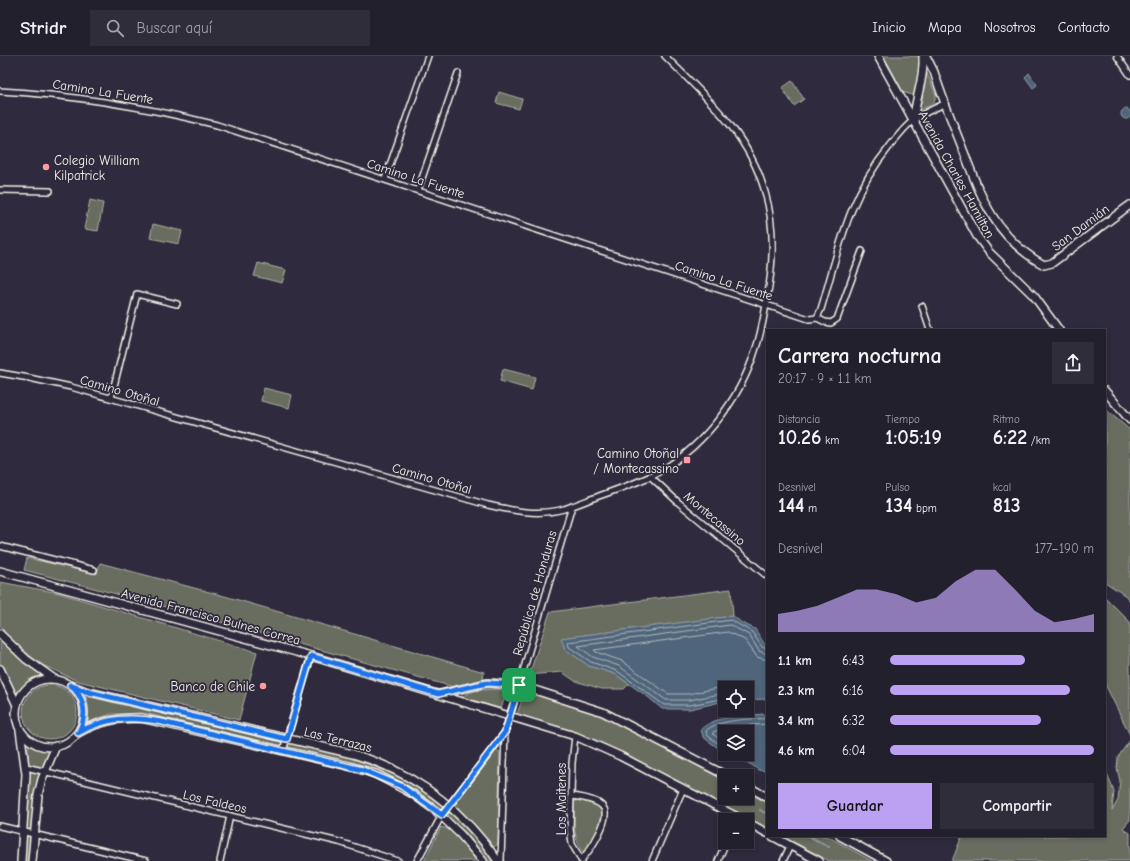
<!DOCTYPE html>
<html lang="es">
<meta charset="utf-8">
<style>
body{margin:0;font-family:"Comic Neue",sans-serif;background:#2f2d3a;color:#f1f3f6;height:100vh;display:flex;flex-direction:column;font-size:15px;white-space:nowrap}
*{box-sizing:border-box;margin:0}
p{font-size:13px;color:#a3a3aa}
.icon{flex:none;width:22px;height:22px;fill:none;stroke:currentColor;stroke-width:2;stroke-linecap:round;stroke-linejoin:round}
.map{position:relative;flex:1;overflow:hidden}
.details{position:absolute;left:766px;top:273px;width:340px;height:508px;display:flex;flex-direction:column;background:#23202e;border-radius:0px;box-shadow:0 2px 6px #0003,0 0 0 1px #403e4a}
.details>*{flex:none}
.tools{position:absolute;left:718px;top:625px;display:grid;gap:8px}
.tools a{display:grid;place-items:center;width:36px;height:36px;border-radius:0px;background:#23202e;box-shadow:0 2px 6px #0003,0 0 0 1px #403e4a;font-size:20px}
.pin{position:absolute;display:grid;place-items:center;width:34px;height:34px;color:#fff;margin:-17px;border-radius:8px;box-shadow:0 2px 6px #0006}
.round{display:grid;place-items:center;flex:none;width:42px;height:42px;border-radius:0px;background:#2f2d3a}
.summary{display:flex;align-items:center;justify-content:space-between;height:68px;padding:0 12px}
h1{font-size:22px;font-weight:800;line-height:30px}
.metrics{display:grid;grid-template-columns:repeat(3,1fr);gap:6px;height:68px;padding:4px 12px}
.metrics div{display:grid;align-content:center}
.metrics b{font-size:20px;font-weight:800}
.metrics small{font-size:11px;font-weight:400}
.metrics p{font-size:11px}
.chart{height:112px;padding:8px 12px}
.chart p{display:flex;justify-content:space-between}
.chart svg{width:100%;height:72px;margin-top:4px;fill:#bca0f2;opacity:.7}
.action{display:flex;gap:8px;margin-top:auto;padding:8px 12px}
.action a{flex:1;height:46px;border-radius:0px;background:#bca0f2;color:#111;font-size:16px;font-weight:800;line-height:46px;text-align:center}
.action a+a{background:#2f2d3a;color:#f1f3f6}
ul{padding:0 12px;list-style:none;font-size:13px}
li{display:grid;grid-template-columns:64px 48px 1fr;align-items:center;height:30px}
li i{height:10px;border-radius:5px;background:#bca0f2}
header{display:flex;align-items:center;gap:24px;box-sizing:border-box;height:56px;padding:0 20px;background:#23202e;border-bottom:1px solid #403e4a}
header strong{font-size:19px}
nav{display:flex;gap:22px;margin-inline-start:auto;font-size:14px}
.search{width:280px;height:36px;background:#2f2d3a;display:flex;align-items:center;gap:10px;box-sizing:border-box;padding:0 14px;border-radius:0px;color:#a3a3aa;font-size:15px}
.map>svg:first-child{display:block}
.green{fill:#686d5f;stroke:#aeafa4}
.water{fill:#50657b;stroke:#929da7}
.lines{fill:none;stroke-linecap:round;stroke-linejoin:round}
.shore{stroke:#b2b9bc;stroke-width:1}
.stream{stroke:#929da7;stroke-width:2}
.street-casing{stroke:#f4f1e8;stroke-width:8}
.secondary-casing{stroke:#f4f1e8;stroke-width:10}
.street{stroke:#2f2a3d;stroke-width:5}
.secondary{stroke:#2f2a3d;stroke-width:7}
.route-casing{stroke:#fff;stroke-width:8}
.route{stroke:#1a73e8;stroke-width:5}
.poi-dot{fill:#ff9aa2;stroke:#2f2a3d;stroke-width:1.5}
.labels{text-anchor:middle;stroke-width:3.5;stroke-linejoin:round;paint-order:stroke}
.street-label{font-size:13px;fill:#f4f1e8;stroke:#2f2a3d}
.poi-label{font-size:13px;fill:#f4f1e8;stroke:#2f2a3d;text-anchor:end}
</style>
<header>
<strong>Stridr</strong>
<div class="search"><svg class="icon" aria-label="search" viewBox="0 0 24 24"><circle cx="10" cy="10" r="6"/><path d="M15 15l6 6"/></svg>Buscar aquí</div>
<nav><a>Inicio</a><a>Mapa</a><a>Nosotros</a><a>Contacto</a></nav>
</header>
<div class="map">
<svg width="1130" height="805" viewBox="0 0 1130 805">
<rect width="100%" height="100%" fill="#2f2a3d"/>
<filter id="ink" filterUnits="userSpaceOnUse"><feTurbulence type="fractalNoise" baseFrequency=".025" numOctaves="2"/><feDisplacementMap in="SourceGraphic" scale="8" xChannelSelector="R" yChannelSelector="G"/><feConvolveMatrix kernelMatrix="1 2 1 2 8 2 1 2 1" color-interpolation-filters="sRGB"/></filter>
<g filter="url(#ink)">
<g class="green">
<polygon points="884,0 920,0 936,39 934,47 918,55 920,42 903,36"/>
<polygon points="792,25 804,43 794,50 782,32"/>
<polygon points="499,36 522,43 519,53 496,47"/>
<polygon points="90,144 103,147 98,175 84,173"/>
<polygon points="153,168 182,175 179,188 150,182"/>
<polygon points="258,207 286,214 282,227 254,220"/>
<polygon points="503,313 535,321 532,334 500,325"/>
<polygon points="264,332 292,339 289,352 261,345"/>
<polygon points="1105,353 1130,374 1130,545 1126,540 1105,526"/>
<polygon points="27,502 97,518 100,507 228,541 484,616 483,623 457,632 170,552 24,514"/>
<polygon points="0,526 59,537 257,596 239,664 78,625 40,608 8,581 0,569"/>
<polygon points="731,533 733,560 562,582 565,593 589,610 615,618 629,628 624,633 602,633 575,625 562,616 529,619 550,556"/>
<polygon points="1105,541 1130,566 1130,679 1105,628"/>
<polygon points="0,583 42,619 28,624 16,639 0,607"/>
<circle cx="50" cy="656" r="27"/>
<path d="M496,633l11,2 -6,18 -39,-12c9,-8 23,-7 34,-8z"/>
<polygon points="525,635 606,660 725,725 725,742 747,742 747,736 767,747 767,772 594,683 517,658"/>
<polygon points="86,639 353,703 400,720 430,738 444,750 441,753 398,725 350,706 144,657 111,658 86,667 88,657 84,640"/>
<polygon points="1130,684 1130,764 1123,772 1130,777 1130,805 952,805 962,780 1105,780 1105,712 1114,736 1112,755 1118,744 1120,725 1117,712 1118,701"/>
<path d="M31,689l11,4 9,-1 1,3c-22,35 -19,70 -22,110h-6l5,-60 -1,-55z"/>
<polygon points="496,694 500,696 498,788 494,791 492,791 459,753 457,745"/>
<path d="M578,744l20,6 4,4c1,13 -10,33 -18,43 -12,-15 -10,-33 -10,-51z"/>
<polygon points="452,756 477,782 493,805 487,805 467,778 448,761 449,757"/>
<path d="M441,771c17,3 26,21 35,34h-52z"/>
<polygon points="782,780 827,780 872,805 829,805"/>
</g>
<g class="water">
<polygon points="1029,17 1037,29 1033,32 1025,21"/>
<circle cx="1126" cy="58" r="5"/>
<polygon points="733,560 742,567 755,573 767,592 766,643 747,644 747,632 725,632 725,645 690,653 662,653 648,641 615,618 589,610 565,593 561,582"/>
<path d="M763,658l4,2v55l-9,-1 -6,-5 -26,-11h21v-22h-22v21l-22,-16 -2,-8c16,-14 42,-13 62,-15z"/>
</g>
<g class="lines">
<g class="shore">
<polyline points="731,632 723,631 688,638 668,638 622,605 596,596 594,594 728,576 745,584 757,601 767,604"/>
<polyline points="725,637 689,644 666,644 619,610 593,601 578,590 730,569 749,579 759,595 767,598"/>
<polyline points="725,642 690,649 664,649 617,615 591,606 569,591 568,586 731,564 752,576 762,591 767,593"/>
<polyline points="725,687 713,678 713,676 727,671 767,668"/>
<path d="M725,693l-18,-14 -1,-4c9,-11 48,-13 61,-12"/>
</g>
<g class="stream">
<polyline points="760,754 767,758"/>
<polyline points="809,780 829,791"/>
</g>
<g class="street-casing">
<g id="street">
<polyline points="1117,0 1130,19"/>
<path d="M0,35c74,4 146,16 217,34l592,194 8,-1 4,-9c19,-63 26,-110 69,-163 7,-9 15,-20 25,-27 9,-6 20,-11 29,-15"/>
<polyline points="385,123 428,0"/>
<polyline points="0,134 50,135"/>
<polyline points="418,134 458,17"/>
<polyline points="922,250 930,274"/>
<polyline points="817,262 825,266 831,267 837,263 862,195"/>
<path d="M0,317l29,5 42,9 417,118c26,6 50,11 76,4 12,-4 24,-9 35,-13 17,-6 34,-12 50,-19 51,-25 91,-76 107,-129 5,-14 7,-28 10,-43 7,-38 10,-75 -1,-113 -16,-58 -59,-95 -100,-136"/>
<polyline points="111,342 137,238 177,248"/>
<polyline points="650,420 679,447 767,520"/>
<polyline points="0,490 94,514"/>
<polyline points="575,680 572,707 570,773 572,788 582,805"/>
<polyline points="283,695 311,600"/>
<polyline points="26,711 339,786 398,805"/>
<path d="M571,740c9,1 26,3 32,11 9,11 -13,44 -22,53"/>
<polyline points="0,770 146,805"/>
<polyline points="220,805 230,760"/>
<polyline points="417,805 442,759 505,677"/>
<polyline points="501,805 505,676 572,450"/>
<polyline points="652,805 683,733"/>
<polyline points="718,805 726,786"/>
<polyline points="783,805 790,790"/>
</g>
</g>
<g class="secondary-casing">
<g id="secondary">
<polyline points="878,0 977,180 989,196 1034,240 1059,274"/>
<path d="M926,0l8,16c8,25 18,50 28,75 19,50 32,90 82,118l8,-2 78,-58"/>
<path d="M914,63c1,-21 11,-41 9,-63"/>
<polyline points="1105,335 1130,364"/>
<polyline points="0,515 311,600 575,680 620,700 743,764"/>
<polyline points="0,578 26,603 53,622"/>
<polyline points="0,613 17,649"/>
<circle cx="50" cy="657" r="34"/>
<path d="M70,629l15,6 268,63c61,18 109,55 145,107"/>
<polyline points="440,638 487,627 519,629 603,656 727,720"/>
<polyline points="20,674 26,718 21,805"/>
<path d="M78,677c20,-12 39,-15 63,-15l208,48 27,8 37,20 23,17 25,24 22,26"/>
<polyline points="747,730 767,741"/>
<polyline points="747,766 767,777"/>
<polyline points="772,780 819,805"/>
<polyline points="840,780 886,805"/>
<polyline points="32,805 38,739 42,723 56,690"/>
</g>
</g>
<use href="#street" class="street"/>
<use href="#secondary" class="secondary"/>
</g>
</g>
<g class="lines" filter="url(#ink)">
<g class="route-casing">
<path id="route" d="M311,600l127,38 49,-11 32,2 -14,47 -63,83 -41,-29 -38,-16 -201,-48c-30,-6 -57,-5 -84,11 10,-17 7,-36 -8,-48l15,6 202,48z"/>
</g>
<use href="#route" class="route"/>
</g>
<g class="poi-dot">
<circle cx="46" cy="111" r="4"/>
<rect x="683" y="400" width="8" height="8" rx="2"/>
<circle cx="263" cy="630" r="4"/>
</g>
<g class="labels">
<g class="street-label">
<text transform="translate(103 35) rotate(9)" y="5">Camino La Fuente</text>
<text transform="translate(957 118) rotate(61)" y="5">Avenida Charles Hamilton</text>
<text transform="translate(416 122) rotate(18)" y="5">Camino La Fuente</text>
<text transform="translate(1080 171) rotate(-37)" y="5">San Damián</text>
<text transform="translate(724 224) rotate(18)" y="5">Camino La Fuente</text>
<text transform="translate(120 334) rotate(16)" y="5">Camino Otoñal</text>
<text transform="translate(432 422) rotate(16)" y="5">Camino Otoñal</text>
<text transform="translate(715 462) rotate(40)" y="5">Montecassino</text>
<text transform="translate(534 537) rotate(-74)" y="5">República de Honduras</text>
<text transform="translate(211 560) rotate(15)" y="5">Avenida Francisco Bulnes Correa</text>
<text transform="translate(338 683) rotate(14)" y="5">Las Terrazas</text>
<text transform="translate(561 743) rotate(-90)" y="5">Los Maitenes</text>
<text transform="translate(215 745) rotate(13)" y="5">Los Faldeos</text>
</g>
<g class="poi-label">
<text x="54" y="109" text-anchor="start">Colegio William<tspan x="54" dy="15">Kilpatrick</tspan></text>
<text x="679" y="402">Camino Otoñal<tspan x="679" dy="15">/ Montecassino</tspan></text>
<text x="255" y="635">Banco de Chile</text>
</g>
</g>
</svg>
<div class="tools">
<a><svg class="icon" aria-label="locate" viewBox="0 0 24 24"><circle cx="12" cy="12" r="6"/><path d="M12 2v4M12 18v4M2 12h4M18 12h4"/></svg></a>
<a><svg class="icon" aria-label="layers" viewBox="0 0 24 24"><path d="M12 4l9 5-9 5-9-5zM3 14l9 5 9-5"/></svg></a>
<a>+</a>
<a>−</a>
</div>
<div class="pin" style="left:519px;top:629px;background:#1e9e55"><svg class="icon" aria-label="arrive" viewBox="0 0 24 24"><path d="M6 21V4h12l-3 4 3 4H6"/></svg></div>
<section class="details">
<div class="summary"><div><h1>Carrera nocturna</h1><p>20:17 · 9 × 1.1 km</p></div><a class="round"><svg class="icon" aria-label="share" viewBox="0 0 24 24"><path d="M12 15V3M7 8l5-5 5 5M5 13v7h14v-7"/></svg></a></div>
<div class="metrics">
<div><p>Distancia</p><b>10.26<small> km</small></b></div>
<div><p>Tiempo</p><b>1:05:19</b></div>
<div><p>Ritmo</p><b>6:22<small> /km</small></b></div>
</div>
<div class="metrics">
<div><p>Desnivel</p><b>144<small> m</small></b></div>
<div><p>Pulso</p><b>134<small> bpm</small></b></div>
<div><p>kcal</p><b>813</b></div>
</div>
<div class="chart"><p><span>Desnivel</span>177–190 m</p>
<svg viewBox="0 0 160 44" preserveAspectRatio="none"><path d="M0 44V33L10 31L20 28L30 23L40 18L50 18L60 21L70 26L80 23L90 13L100 6L110 6L120 18L130 31L140 38L150 36L160 33V44z"/></svg>
</div>
<ul>
<li><b>1.1 km</b>6:43<i style="width:66%"></i></li>
<li><b>2.3 km</b>6:16<i style="width:88%"></i></li>
<li><b>3.4 km</b>6:32<i style="width:74%"></i></li>
<li><b>4.6 km</b>6:04<i style="width:100%"></i></li>
</ul>
<div class="action"><a>Guardar</a><a>Compartir</a></div>
</section>
</div>
